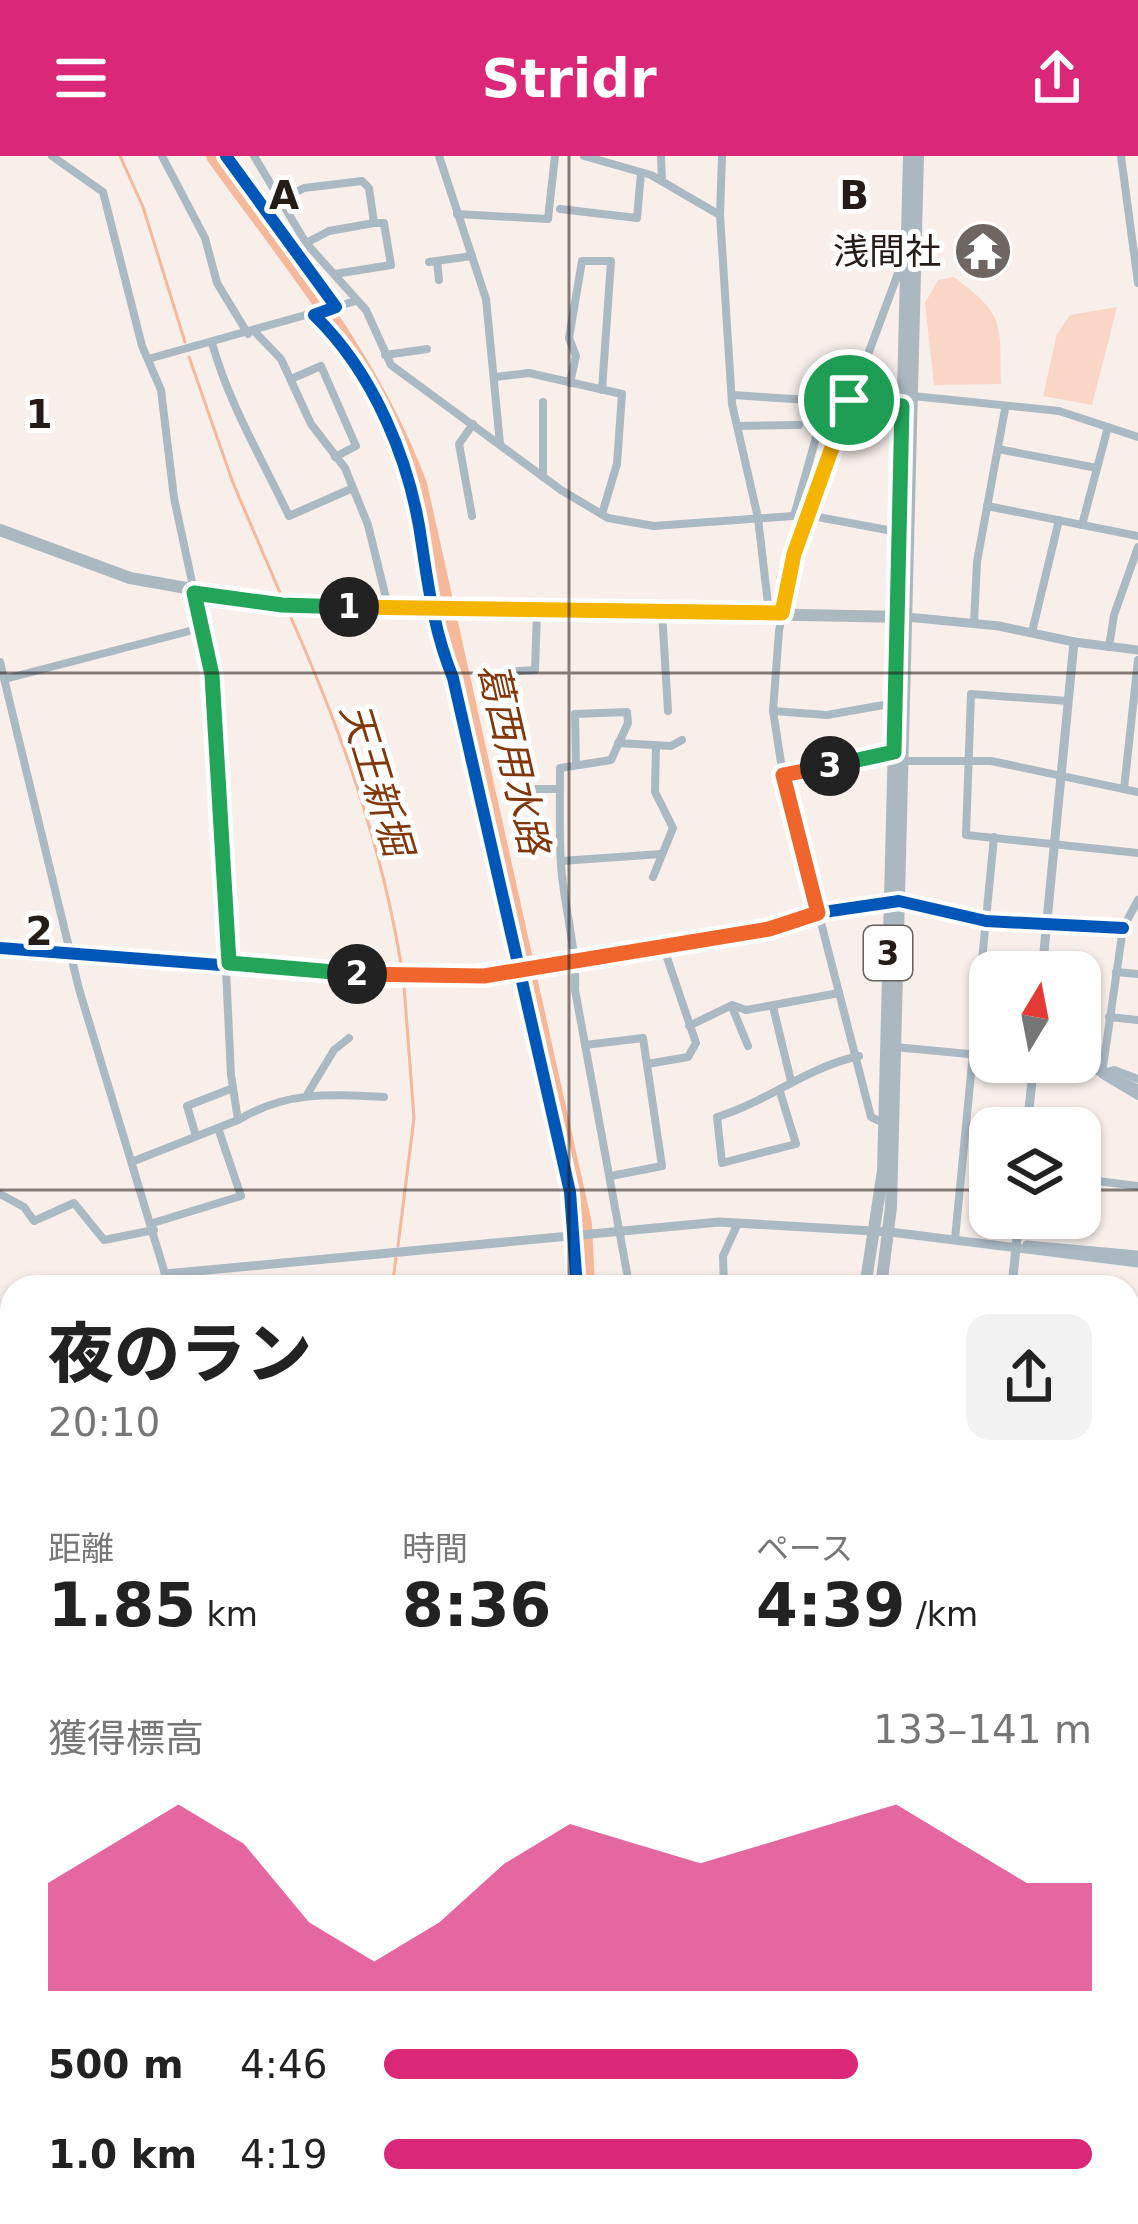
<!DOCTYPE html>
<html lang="ja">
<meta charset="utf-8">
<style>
body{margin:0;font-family:"DejaVu Sans","Noto Sans JP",sans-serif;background:#f2f2f2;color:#222;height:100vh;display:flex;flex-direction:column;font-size:45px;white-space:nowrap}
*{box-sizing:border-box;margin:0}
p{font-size:39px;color:#767676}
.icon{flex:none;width:66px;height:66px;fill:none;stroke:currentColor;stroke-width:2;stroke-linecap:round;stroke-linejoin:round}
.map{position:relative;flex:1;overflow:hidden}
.details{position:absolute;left:0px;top:1119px;width:1140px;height:951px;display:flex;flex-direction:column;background:#fff;border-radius:36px 36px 0 0;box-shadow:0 3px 9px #0004}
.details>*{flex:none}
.needle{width:78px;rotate:10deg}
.buttons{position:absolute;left:969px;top:795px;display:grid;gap:24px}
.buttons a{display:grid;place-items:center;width:132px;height:132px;border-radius:24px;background:#fff;box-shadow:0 3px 9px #0004;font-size:60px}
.pin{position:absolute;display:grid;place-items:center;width:102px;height:102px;color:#fff;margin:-51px;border:6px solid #fff;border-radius:50%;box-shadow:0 3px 12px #0007}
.km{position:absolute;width:60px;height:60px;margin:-30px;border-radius:50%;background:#222;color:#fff;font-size:33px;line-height:60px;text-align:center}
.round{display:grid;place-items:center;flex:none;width:126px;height:126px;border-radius:24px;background:#f2f2f2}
.overview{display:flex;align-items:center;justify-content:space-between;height:204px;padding:0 48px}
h1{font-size:66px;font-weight:800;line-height:90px}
.figures{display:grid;grid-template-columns:repeat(3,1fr);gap:18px;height:204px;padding:12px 48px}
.figures div{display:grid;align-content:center}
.figures b{font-size:60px;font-weight:800}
.figures small{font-size:33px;font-weight:400}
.figures p{font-size:33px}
.chart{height:336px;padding:24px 48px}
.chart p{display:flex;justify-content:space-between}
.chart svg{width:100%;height:216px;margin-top:12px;fill:#db2777;opacity:.7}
ul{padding:0 48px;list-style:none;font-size:39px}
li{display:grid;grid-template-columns:192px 144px 1fr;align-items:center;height:90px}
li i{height:30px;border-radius:15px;background:#db2777}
header{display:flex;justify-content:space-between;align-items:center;height:156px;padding:0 48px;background:#db2777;color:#fff;font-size:54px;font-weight:800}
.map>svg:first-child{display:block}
.green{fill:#f9d6c6}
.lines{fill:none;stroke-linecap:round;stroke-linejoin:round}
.stream{stroke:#f6b89a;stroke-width:3}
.river{stroke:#f6b89a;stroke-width:16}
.minor{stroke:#abb9c3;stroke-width:8}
.tertiary{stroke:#abb9c3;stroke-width:9}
.primary{stroke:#acb8c0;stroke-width:12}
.rail-casing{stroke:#b1b4b6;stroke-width:8}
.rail{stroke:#fefefe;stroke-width:3;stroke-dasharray:9;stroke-linecap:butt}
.cycleway-casing{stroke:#fefefe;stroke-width:20}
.cycleway{stroke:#0057b8;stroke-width:12}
.split-1-casing{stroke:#fff;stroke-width:24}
.split-2-casing{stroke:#fff;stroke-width:24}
.split-3-casing{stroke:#fff;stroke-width:24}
.split-4-casing{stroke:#fff;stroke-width:24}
.split-1{stroke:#f5b400;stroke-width:15}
.split-2{stroke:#22a559;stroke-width:15}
.split-3{stroke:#f0652b;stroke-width:15}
.split-4{stroke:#22a559;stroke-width:15}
.grid{fill:none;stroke:#251b17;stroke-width:3;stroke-opacity:0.55}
.labels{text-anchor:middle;stroke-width:10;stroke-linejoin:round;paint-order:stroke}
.shield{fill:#fefefe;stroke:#665f5c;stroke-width:3}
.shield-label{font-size:33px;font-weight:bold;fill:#251b17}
.poi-label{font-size:36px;fill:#251b17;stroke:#fefefe;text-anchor:end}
.water-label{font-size:39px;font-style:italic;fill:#82370a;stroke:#fefefe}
.grid-label{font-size:39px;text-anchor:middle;font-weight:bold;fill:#251b17;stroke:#fefefe;stroke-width:10;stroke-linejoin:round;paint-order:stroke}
</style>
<header><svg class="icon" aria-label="menu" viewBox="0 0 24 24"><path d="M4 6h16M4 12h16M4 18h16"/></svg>Stridr<svg class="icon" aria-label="share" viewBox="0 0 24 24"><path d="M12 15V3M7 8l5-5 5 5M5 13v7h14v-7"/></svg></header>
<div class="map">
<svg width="1138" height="2068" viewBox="0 0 1138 2068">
<rect width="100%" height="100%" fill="#f8efeb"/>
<g class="green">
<path d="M954,121c51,39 46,43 47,107l-67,1 -9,-82 13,-23z"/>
<polygon points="1117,151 1092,249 1043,240 1057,178 1070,159"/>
</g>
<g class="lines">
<g class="stream">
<polyline points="120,0 143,51 185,186"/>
<polyline points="189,201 233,327 281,439"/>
<path d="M288,455c52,116 94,233 114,359"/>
<polyline points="398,1090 414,962 404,830"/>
<polyline points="392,1131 396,1102"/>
<polyline points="1131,1400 1138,1325"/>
<polyline points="620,2058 625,2068"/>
</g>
<g class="river">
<path d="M214,0c79,110 156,199 205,328l165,740 3,63"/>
<polyline points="0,1856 12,1872"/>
<polyline points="143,2058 149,2068"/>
</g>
<g class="minor">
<polyline points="52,0 103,36 142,190 161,234 174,342 212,519 231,919 238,964 134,1005"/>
<polyline points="162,0 205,82 217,127 248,178"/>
<polyline points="254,0 306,87 366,154 391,209 561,334 608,362 654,370 807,359 898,376"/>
<polyline points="439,0 486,143 500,288"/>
<polyline points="584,0 651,19 718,58"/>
<polyline points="661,0 662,25"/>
<polyline points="722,0 720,59 732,248 758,362 769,457"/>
<polyline points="1121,0 1138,127"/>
<polyline points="278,46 304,32 362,25 369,32 374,67 329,75 306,87"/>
<polyline points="560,53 637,62 641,17"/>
<polyline points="457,58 548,63 555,0"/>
<polyline points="437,105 439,124"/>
<polyline points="429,106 472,100"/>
<polyline points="335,118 391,109 384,67 374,67"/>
<polyline points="255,176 281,203 311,268 345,312 368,369 388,450"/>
<path d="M212,187c17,61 50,116 77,173l64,-28"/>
<polyline points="385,199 427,193"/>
<polyline points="148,203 356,145"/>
<polyline points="495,221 529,217 622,238 617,308 602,358"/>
<polyline points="291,223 321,210 356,290 335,301"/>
<polyline points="570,227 576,200 569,182 582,105 611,105 602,234"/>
<polyline points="732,239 902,250"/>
<polyline points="913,240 1059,255 1138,281"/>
<polyline points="543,246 543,321"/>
<polyline points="737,270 799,269"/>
<polyline points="998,293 1097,312"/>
<polyline points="987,350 1138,380"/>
<polyline points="472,360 459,288 473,268"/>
<polyline points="794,360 827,242"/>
<polyline points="1082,369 1108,271"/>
<polyline points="537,456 535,514 506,516 531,633 560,633"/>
<polyline points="662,456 668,555"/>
<polyline points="974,467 977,406 1005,253"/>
<polyline points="1032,476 1059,364"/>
<polyline points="1109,491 1114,459 1138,391"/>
<polyline points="0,506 79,833 169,1131"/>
<polyline points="5,523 201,472"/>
<polyline points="1068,545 971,538 966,679 1138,697"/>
<polyline points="773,555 827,559 895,547"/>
<polyline points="618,587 671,590 682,584"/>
<polyline points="903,605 991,605 1138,636"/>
<path d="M576,609l-1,-51 52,-2 1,11 -17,37 -51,8c0,32 -1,65 1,97 3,43 16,82 14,125l52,283"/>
<polyline points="783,619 893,596"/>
<polyline points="1124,633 1138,504"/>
<polyline points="561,705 661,698"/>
<polyline points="653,721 673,672 655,636 656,589"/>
<polyline points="0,792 388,822 456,821 769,773 817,757 899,745 986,765 1123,772"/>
<polyline points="1116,816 1138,818"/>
<polyline points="732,851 748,890"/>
<polyline points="773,851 791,925"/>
<polyline points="1109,861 1138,864"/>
<polyline points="689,870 732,849 746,854 839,837"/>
<polyline points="585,889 643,882 662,1010 611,1020"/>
<polyline points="895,891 990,900"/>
<polyline points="647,908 688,901 696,887 662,787"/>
<polyline points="1103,917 1114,914 1138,923"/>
<polyline points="1102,918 1123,772 1138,744"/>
<polyline points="1103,919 1138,940"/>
<path d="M780,936l16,52 -74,19 -5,-46c52,-16 88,-49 142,-61"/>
<polyline points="308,937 334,894 349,882"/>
<path d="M238,964c48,-29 92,-26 146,-23"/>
<polyline points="883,967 871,961 783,619 773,555 779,475 794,398 903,104"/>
<polyline points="196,980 187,950 233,932"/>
<polyline points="1080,1023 1138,1030"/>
<polyline points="0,1038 24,1051 34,1065 74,1047 104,1084 154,1074"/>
<polyline points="153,1067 241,1040 218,972"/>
<polyline points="955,1083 994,681"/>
<polyline points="724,1131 723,1100 738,1067"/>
<polyline points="1128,1167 1137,1168"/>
<polyline points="0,1197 12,1195"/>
<polyline points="1128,1408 1138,1410"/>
<polyline points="1128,1501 1136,1429"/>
<polyline points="0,1512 12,1511"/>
<polyline points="1128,1545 1138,1546"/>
<polyline points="1128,1622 1138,1623"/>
<polyline points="1128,1773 1138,1774"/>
<polyline points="1128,1853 1138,1856"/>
<polyline points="167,2058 174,2068"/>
<polyline points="460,2058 464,2068"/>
<polyline points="537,2058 545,2068"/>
<polyline points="610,2058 614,2068"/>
<polyline points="938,2058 945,2068"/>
<polyline points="1070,2058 1073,2068"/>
</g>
<g class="tertiary">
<polyline points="907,461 999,470 1074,486 1042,816"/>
<polyline points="1074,486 1138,494"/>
<polyline points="1078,906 1138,933"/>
<polyline points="1027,972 1034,906"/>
<polyline points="1027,1089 1138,1099"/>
<polyline points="165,1118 719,1066 890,1076 1138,1107"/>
<polyline points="1012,1131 1019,1062"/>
<polyline points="1128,1296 1138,1298"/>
<polyline points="1128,1418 1138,1420"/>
<polyline points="1128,1695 1138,1696"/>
</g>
<g class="primary">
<polyline points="0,374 130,422 282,449 905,461"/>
<polyline points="865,1131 883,1015 909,0"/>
<polyline points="881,1131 891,1051 918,0"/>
<polyline points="108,2068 119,2058"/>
<polyline points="123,2068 133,2058"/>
</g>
<g class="rail-casing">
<g id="rail">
<polyline points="0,1385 12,1401"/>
<polyline points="1128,2031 1138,1966"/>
<polyline points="517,2058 525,2068"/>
<polyline points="1122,2068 1124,2058"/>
</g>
</g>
<use href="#rail" class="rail"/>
<g class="cycleway-casing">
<g id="cycleway">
<path d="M226,0l110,151 -22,8c60,58 97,147 108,230 7,47 13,89 31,133l117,514 7,95"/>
<polyline points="0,792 388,822 456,821 769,773 817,757 899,745 986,765 1123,772"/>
</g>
</g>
<use href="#cycleway" class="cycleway"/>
</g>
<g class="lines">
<g class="split-1-casing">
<polyline id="split-1" points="349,451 782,457 794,398 849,244"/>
</g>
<g class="split-2-casing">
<polyline id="split-2" points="349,451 282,449 194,437 212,519 229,807 357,818"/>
</g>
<g class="split-3-casing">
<polyline id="split-3" points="357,818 484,820 769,773 818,757 783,619 830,610"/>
</g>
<g class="split-4-casing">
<polyline id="split-4" points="830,610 894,596 902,250 849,244"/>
</g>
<use href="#split-1" class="split-1"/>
<use href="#split-2" class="split-2"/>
<use href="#split-3" class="split-3"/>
<use href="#split-4" class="split-4"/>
</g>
<path class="grid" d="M569,0v1131M0,517h1138M0,1034h990M1080,1034h58M0,1551h12M1128,1551h10M569,2058v10"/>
<defs>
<g id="temple-disc" transform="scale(3)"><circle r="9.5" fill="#6f6561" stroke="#fefefe"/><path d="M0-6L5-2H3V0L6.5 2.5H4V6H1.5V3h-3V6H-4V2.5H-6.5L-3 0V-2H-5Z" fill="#fff"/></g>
</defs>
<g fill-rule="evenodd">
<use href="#temple-disc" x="983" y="95"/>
</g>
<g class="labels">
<rect class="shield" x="864" y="770" width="48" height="54" rx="9"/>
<g class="shield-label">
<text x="888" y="809">3</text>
</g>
<g class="poi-label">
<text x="941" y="108">浅間社</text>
</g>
<g class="water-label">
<text transform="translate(514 602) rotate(77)" y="14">葛西用水路</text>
<text transform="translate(377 623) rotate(73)" y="14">天王新堀</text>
</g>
</g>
<g class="grid-label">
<text x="284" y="53">A</text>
<text x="854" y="53">B</text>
<text x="39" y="272">1</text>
<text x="39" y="789">2</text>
</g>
</svg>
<div class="buttons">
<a><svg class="needle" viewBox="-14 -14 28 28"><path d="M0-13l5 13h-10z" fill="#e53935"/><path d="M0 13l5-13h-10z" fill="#767676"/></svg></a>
<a><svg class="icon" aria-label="layers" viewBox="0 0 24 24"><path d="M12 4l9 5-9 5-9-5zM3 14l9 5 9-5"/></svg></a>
</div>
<div class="pin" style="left:849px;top:244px;background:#1e9e55"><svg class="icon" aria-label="arrive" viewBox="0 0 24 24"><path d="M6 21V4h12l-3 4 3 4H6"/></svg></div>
<b class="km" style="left:349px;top:451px">1</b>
<b class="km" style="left:357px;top:818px">2</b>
<b class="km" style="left:830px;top:610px">3</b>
<section class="details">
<div class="overview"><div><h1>夜のラン</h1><p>20:10</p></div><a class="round"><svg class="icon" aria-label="share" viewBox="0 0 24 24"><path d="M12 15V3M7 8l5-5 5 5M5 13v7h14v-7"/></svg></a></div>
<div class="figures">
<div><p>距離</p><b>1.85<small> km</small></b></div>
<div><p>時間</p><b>8:36</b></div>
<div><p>ペース</p><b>4:39<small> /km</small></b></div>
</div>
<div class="chart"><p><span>獲得標高</span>133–141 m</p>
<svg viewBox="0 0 160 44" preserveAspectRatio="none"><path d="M0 44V22L10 14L20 6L30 14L40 30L50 38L60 30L70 18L80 10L90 14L100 18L110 14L120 10L130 6L140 14L150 22L160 22V44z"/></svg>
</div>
<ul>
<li><b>500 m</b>4:46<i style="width:67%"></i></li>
<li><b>1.0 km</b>4:19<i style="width:100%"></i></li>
</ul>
</section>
</div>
